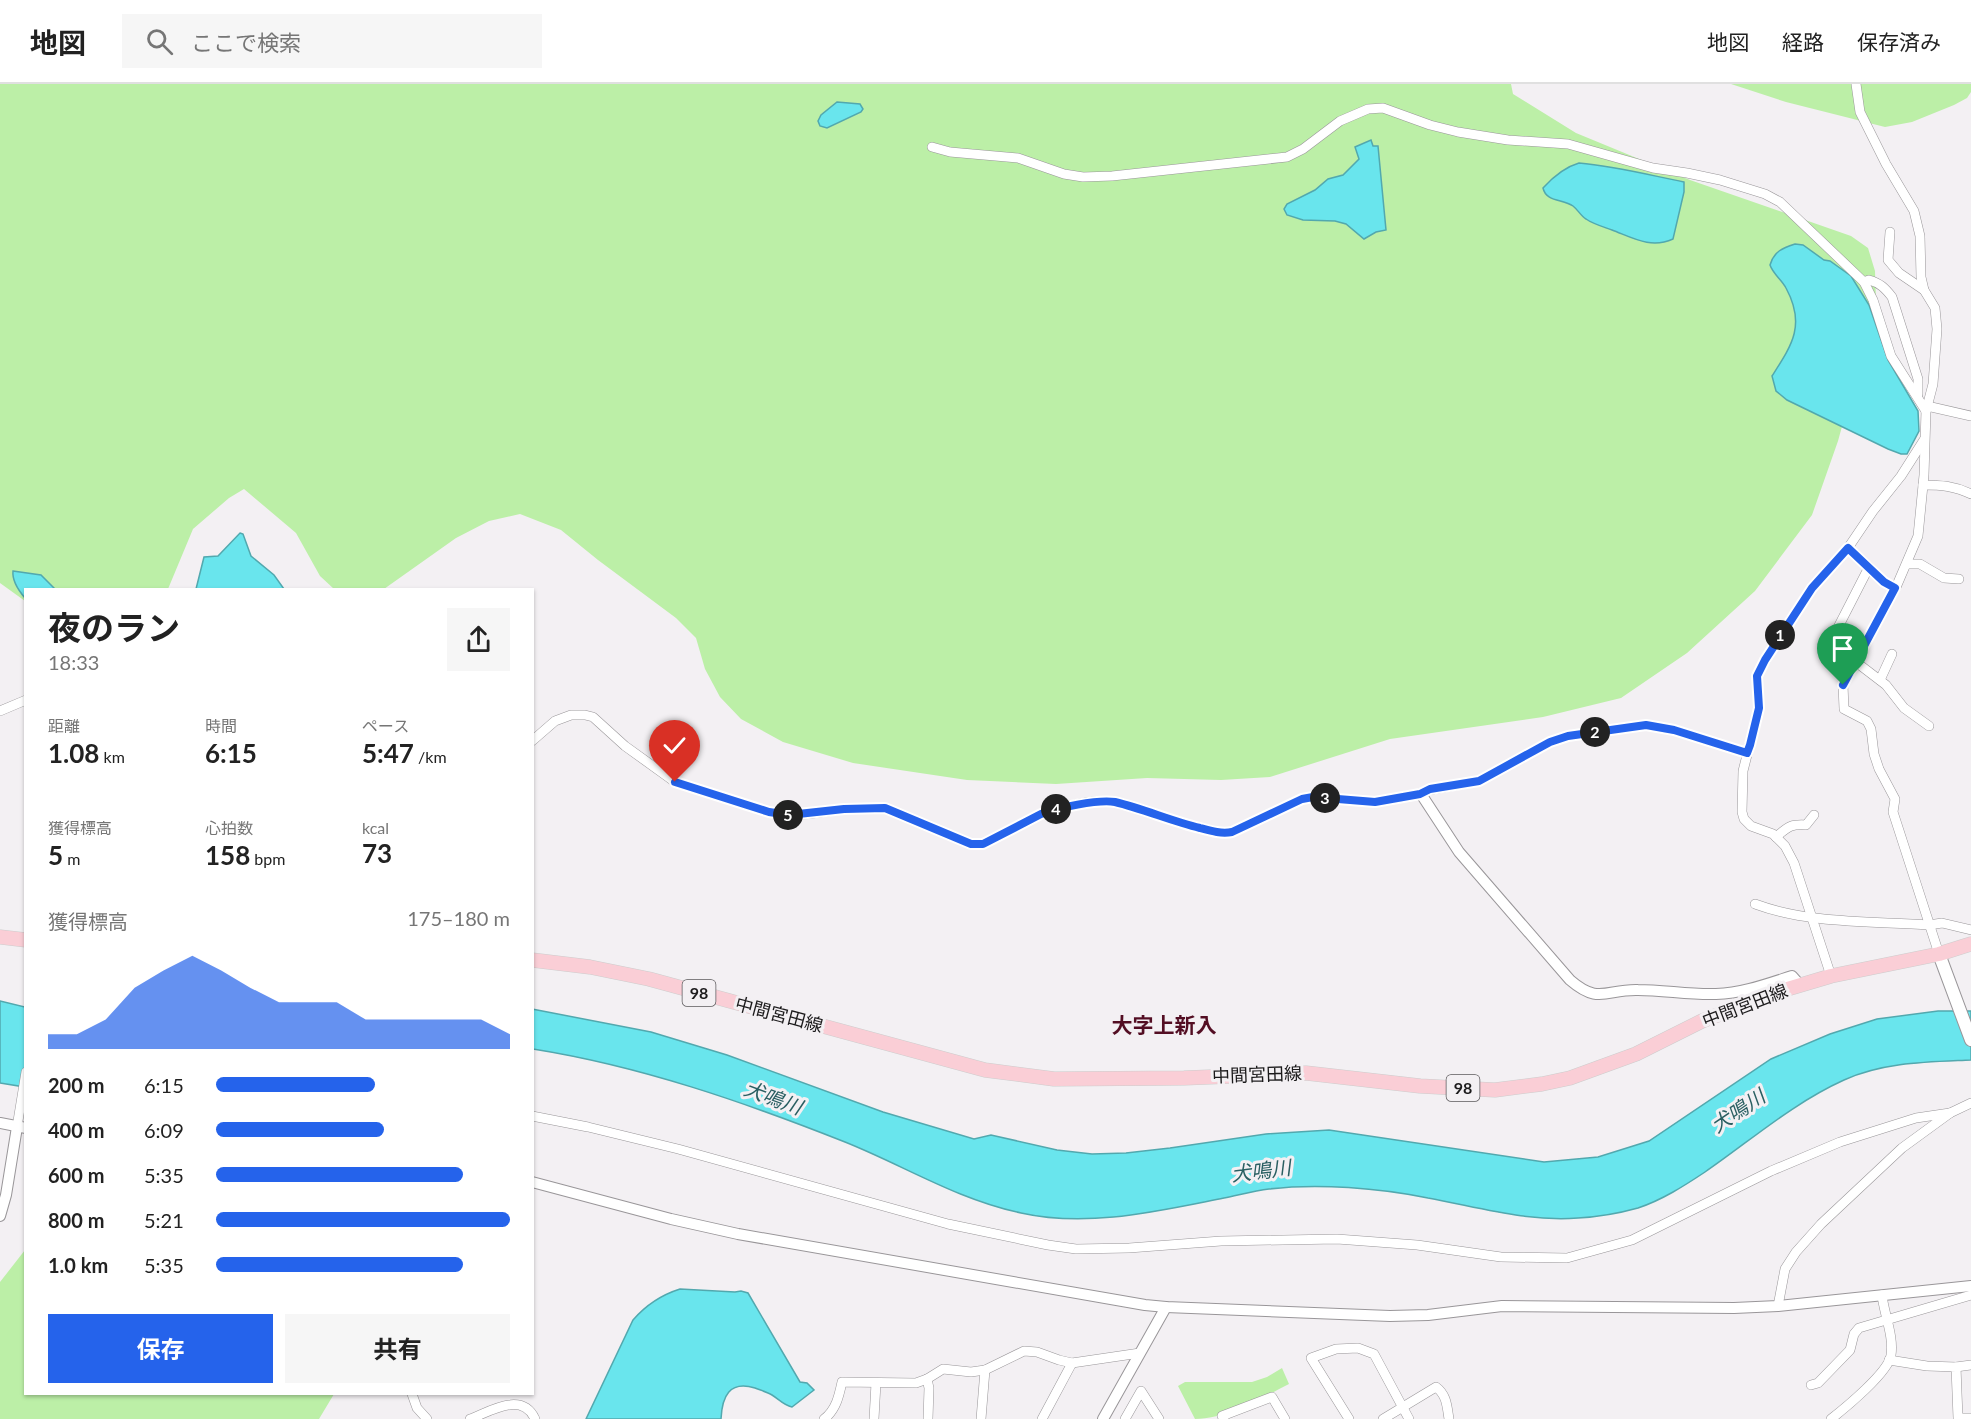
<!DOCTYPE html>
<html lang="ja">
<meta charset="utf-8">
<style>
body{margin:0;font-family:Lato,"Noto Sans JP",sans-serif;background:#f6f6f6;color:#222;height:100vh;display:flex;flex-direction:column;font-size:22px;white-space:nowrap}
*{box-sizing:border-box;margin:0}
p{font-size:20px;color:#767676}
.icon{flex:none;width:33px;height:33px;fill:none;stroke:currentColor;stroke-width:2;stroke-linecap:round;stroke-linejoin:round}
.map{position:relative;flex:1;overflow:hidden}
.details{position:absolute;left:24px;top:504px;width:510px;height:807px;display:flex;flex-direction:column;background:#fff;border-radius:0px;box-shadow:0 2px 4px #0004}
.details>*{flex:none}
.pin{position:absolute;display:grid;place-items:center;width:51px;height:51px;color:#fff;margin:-62px -26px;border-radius:50% 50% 50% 0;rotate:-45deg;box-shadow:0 0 6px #0007}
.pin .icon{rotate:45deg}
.km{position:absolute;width:30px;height:30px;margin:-15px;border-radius:50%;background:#222;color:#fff;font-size:16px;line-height:30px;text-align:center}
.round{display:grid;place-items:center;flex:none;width:63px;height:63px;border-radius:0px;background:#f6f6f6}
.headline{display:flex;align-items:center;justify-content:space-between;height:102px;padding:0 24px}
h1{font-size:33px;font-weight:700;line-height:45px}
.figures{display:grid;grid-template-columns:repeat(3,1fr);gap:9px;height:102px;padding:6px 24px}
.figures div{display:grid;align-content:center}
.figures b{font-size:26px;font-weight:700}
.figures small{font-size:16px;font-weight:400}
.figures p{font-size:16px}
.chart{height:168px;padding:12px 24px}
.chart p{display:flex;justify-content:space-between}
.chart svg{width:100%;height:108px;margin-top:6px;fill:#2563eb;opacity:.7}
.button{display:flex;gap:12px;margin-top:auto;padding:12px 24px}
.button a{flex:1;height:69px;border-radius:0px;background:#2563eb;color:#fff;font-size:24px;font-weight:700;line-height:69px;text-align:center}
.button a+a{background:#f6f6f6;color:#222}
ul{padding:0 24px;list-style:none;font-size:20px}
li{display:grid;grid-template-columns:96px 72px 1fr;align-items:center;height:45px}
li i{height:15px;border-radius:8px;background:#2563eb}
header{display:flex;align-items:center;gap:36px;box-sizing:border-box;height:84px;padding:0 30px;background:#fff;border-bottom:2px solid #e0e0e0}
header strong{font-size:28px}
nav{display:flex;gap:33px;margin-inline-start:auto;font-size:21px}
.search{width:420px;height:54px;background:#f6f6f6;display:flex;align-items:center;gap:15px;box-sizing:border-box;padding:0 21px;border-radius:0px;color:#767676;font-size:22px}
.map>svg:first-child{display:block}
.green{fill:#bcefa7}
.water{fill:#69e5ed;stroke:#52a8ae;stroke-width:1.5}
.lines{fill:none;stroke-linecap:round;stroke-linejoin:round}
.minor-casing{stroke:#999699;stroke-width:10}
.tertiary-casing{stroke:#999699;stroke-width:12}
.secondary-casing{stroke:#999699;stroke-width:14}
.primary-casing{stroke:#cdcdcd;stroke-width:15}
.minor{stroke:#fff;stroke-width:9}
.tertiary{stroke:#fff;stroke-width:10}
.secondary{stroke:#fff;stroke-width:12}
.primary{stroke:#faced6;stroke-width:14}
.route-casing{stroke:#fff;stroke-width:12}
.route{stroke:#2563eb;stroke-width:8}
.labels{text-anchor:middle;stroke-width:6;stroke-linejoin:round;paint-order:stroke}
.shield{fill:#f3f0f3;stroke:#5c5a5c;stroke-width:1.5}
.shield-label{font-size:16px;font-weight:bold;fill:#1b1a1b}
.street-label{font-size:18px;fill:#1b1a1b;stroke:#f3f0f3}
.water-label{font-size:20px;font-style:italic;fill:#2a5f62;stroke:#f3f0f3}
.quarter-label{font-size:21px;font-weight:bold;fill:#530e23;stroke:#f3f0f3}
</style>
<header>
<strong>地図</strong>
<div class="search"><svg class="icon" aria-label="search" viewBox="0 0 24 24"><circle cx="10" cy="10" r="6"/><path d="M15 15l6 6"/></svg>ここで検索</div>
<nav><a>地図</a><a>経路</a><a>保存済み</a></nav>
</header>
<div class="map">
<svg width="1971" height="1335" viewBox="0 0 1971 1335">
<rect width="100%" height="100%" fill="#f3f0f3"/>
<g class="green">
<polygon points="0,0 1511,0 1513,10 1576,49 1690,96 1851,152 1868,164 1875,187 1876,218 1838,357 1812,431 1755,507 1687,569 1621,614 1543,633 1390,655 1270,693 1221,696 1147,694 1056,700 967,696 853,679 783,658 741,635 720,613 705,585 696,554 676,534 598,476 561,446 520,430 489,437 456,454 384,505 334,505 320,492 296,449 244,405 229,414 193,445 168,505 26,506 25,517 0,499"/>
<polygon points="1731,0 1971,0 1971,8 1967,14 1954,21 1912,38 1885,43 1786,18"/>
<polygon points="25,1166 26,1310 334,1310 319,1335 0,1335 0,1198"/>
<path d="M1282,1284l7,16c-28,14 -61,35 -94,35l-17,-33 7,-4h67l15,-5z"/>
</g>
<g class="water">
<polygon points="837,18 860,20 863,25 861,28 827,44 820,42 818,37 821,31"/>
<polygon points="1371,56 1373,62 1378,62 1386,146 1376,148 1364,155 1346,140 1335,137 1303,136 1287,131 1284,125 1287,120 1315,106 1328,95 1343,91 1359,75 1355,63"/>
<path d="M1579,79c36,3 70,12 105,19v10l-11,47c-22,10 -40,-1 -61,-9 -8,-3 -19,-6 -26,-11 -5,-3 -8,-9 -13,-13 -10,-7 -27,-4 -30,-18 10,-11 22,-21 36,-25z"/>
<path d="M1795,160l8,1 21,15 6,1 21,15 18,29 19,55 30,51 1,20 -12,23h-6l-13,-5 -101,-49 -11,-9 -4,-15c20,-31 34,-51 14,-88 -4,-8 -13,-14 -16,-23 4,-14 13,-17 25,-21z"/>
<polygon points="240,449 243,450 251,472 274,491 284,505 196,505 204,473 218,472"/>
<path d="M13,487l28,4 14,14 -29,1 -1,8c-6,-7 -13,-18 -12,-27z"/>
<polygon points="0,917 25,923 25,1003 0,999"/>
<path d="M532,925l119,23 76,23 156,57 91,27 17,-4 66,15 35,4 34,-1 44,-5 96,-14 63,-4 215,32 54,-5 51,-16 122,-82 59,-25 47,-15 61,-8h33v49c-43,2 -87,2 -127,20 -51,23 -94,61 -139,92 -21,14 -43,28 -67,36 -18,5 -41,9 -60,10 -51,4 -100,-11 -150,-20 -49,-10 -110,-15 -159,-9 -15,2 -30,6 -45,9 -66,13 -136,30 -203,15 -65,-14 -116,-47 -176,-71 -101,-40 -205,-76 -312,-93z"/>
<path d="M680,1205l55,3 6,-1 7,2 52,89 7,1 7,7 -22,17c-9,-2 -12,-7 -20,-12 -5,-3 -12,-5 -17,-7 -26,-8 -33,9 -34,31h-135l47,-99c13,-15 28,-25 47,-31z"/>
</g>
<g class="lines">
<g class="minor-casing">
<g id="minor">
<polyline points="1856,0 1860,28 1886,80 1914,127 1920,152 1921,193 1924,206 1935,224 1937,245 1933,300 1926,327 1924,391 1918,452 1897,501 1843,601 1844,625 1867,637 1871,645 1874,670 1879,685 1895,715 1893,728 1939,870"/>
<polyline points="932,63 950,68 1018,74 1064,90 1083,93 1112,92 1287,73 1303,65 1340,37 1368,25 1383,24 1430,41 1458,48 1508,56 1568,60 1653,84 1687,89 1720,96 1765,110 1780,118 1864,198 1873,216 1891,272 1926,327"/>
<polyline points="1890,148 1888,176 1899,189 1924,206"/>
<path d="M1864,198l5,-2c11,3 16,8 23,17l26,82v15"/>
<polyline points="1927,322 1971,332"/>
<path d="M1923,401c18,0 32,1 48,9"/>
<polyline points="1848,464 1869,483"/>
<polyline points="1907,480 1920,480 1944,494 1959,495"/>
<polyline points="1895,504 1884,498 1869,483 1830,559 1832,564 1856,578 1886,601 1904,624 1929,642"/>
<polyline points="1880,596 1892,570"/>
<polyline points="0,627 26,616"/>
<path d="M532,657l23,-20 16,-6h14l8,2 32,29 50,36 94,30 20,3 19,-1 36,-5 41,-1 86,36h12l58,-30c18,-6 55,-16 74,-12 29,7 56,19 85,26 11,3 21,6 32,4l70,-33 11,-2 62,5 46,-8 8,-4 50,-9 71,-39 17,-6 79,-11 28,5 73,23"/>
<path d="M1776,753c12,-10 14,-13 30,-12l8,-10"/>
<path d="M1755,820c54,20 117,17 174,21l13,-2 29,7"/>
<polyline points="1831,892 1794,779 1785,762 1773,750 1751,742 1744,735 1742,728 1743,687 1759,624 1757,592 1775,559 1812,504 1848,464 1873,427 1901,392 1924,356"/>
<polyline points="532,1032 588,1043 678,1065 948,1140 1048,1161 1076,1165 1129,1164 1221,1157 1337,1155 1417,1161 1501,1173 1567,1174 1632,1156 1771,1087 1840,1058 1916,1034 1950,1029"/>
<polyline points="17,1043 26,988"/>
<polyline points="1778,1222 1785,1185 1796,1168 1821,1140 1902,1064 1950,1029 1971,1019"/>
<polyline points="1889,1276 1927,1282 1956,1283 1958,1334 1971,1334"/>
<polyline points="1956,1283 1971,1281"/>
<polyline points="927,1295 929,1304 928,1335"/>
<polyline points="1811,1301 1818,1299 1850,1266 1854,1250 1859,1244 1971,1211"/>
<polyline points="412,1310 417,1324 427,1335"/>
<path d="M470,1335c21,-8 52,-28 65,0"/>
<path d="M824,1335c12,-9 15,-23 18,-37l74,1 11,-4 16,-10 28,3 14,-2 39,-19 13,1 22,8 13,3 68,-10"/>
<polyline points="874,1335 876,1299"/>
<polyline points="981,1335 985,1286"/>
<polyline points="1042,1335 1072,1279"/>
<polyline points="1125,1335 1141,1307 1159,1335"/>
<polyline points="1224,1335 1222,1332 1272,1313 1285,1335"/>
<polyline points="1349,1335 1311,1274 1336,1265 1358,1264 1374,1270 1409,1335"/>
<path d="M1383,1335l53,-32c11,8 11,20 13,32"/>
<path d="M1831,1335c14,-11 58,-47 60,-64 3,-19 -7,-41 -9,-60"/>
</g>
</g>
<g class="tertiary-casing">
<g id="tertiary">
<path d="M1421,710l38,58 111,128c29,25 36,9 68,10 26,0 52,5 78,4 27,-1 51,-10 76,-18l8,9"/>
<polyline points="0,1039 26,1044"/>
<polyline points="532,1098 671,1135 738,1150 1145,1221 1166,1223 1390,1232 1428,1231 1502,1222 1734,1224 1778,1222 1971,1202"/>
<polyline points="0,1132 6,1111 17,1043"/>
<polyline points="1103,1335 1166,1223"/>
</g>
</g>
<g class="secondary-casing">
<polyline id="secondary" points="1939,870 1971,956"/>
</g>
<g class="primary-casing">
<g id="primary">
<polyline points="0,853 26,856"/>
<polyline points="532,876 590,883 649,895 985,986 1054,995 1184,994 1306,989 1420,1002 1495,1006 1542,1000 1570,994 1636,970 1702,937 1728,927 1777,908 1831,892 1939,870 1971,860"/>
</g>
</g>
<use href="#minor" class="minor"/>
<use href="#tertiary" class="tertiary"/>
<use href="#secondary" class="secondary"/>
<use href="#primary" class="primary"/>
</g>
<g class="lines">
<g class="route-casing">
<path id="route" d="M675,698l94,30 20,3 55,-6 41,-1 86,36h12l58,-30c16,-6 57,-15 74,-12 29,7 56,19 85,26 11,3 21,6 32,4l70,-33 11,-2 62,5 45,-8 10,-5 49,-8 71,-39 18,-6 78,-11 28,5 73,23 3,-8 9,-37 -2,-32 8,-16 47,-72 36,-40 36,34 11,6 -52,97"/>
</g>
<use href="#route" class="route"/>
</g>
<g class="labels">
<g class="shield">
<rect x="682.5" y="896" width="33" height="26" rx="4.5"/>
<rect x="1446.5" y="991" width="33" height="26" rx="4.5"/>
</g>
<g class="shield-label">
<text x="699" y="915">98</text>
<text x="1463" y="1010">98</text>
</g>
<g class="street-label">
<text transform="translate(1745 922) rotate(-21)" y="6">中間宮田線</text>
<text transform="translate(779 931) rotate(15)" y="6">中間宮田線</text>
<text transform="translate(1257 991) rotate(-2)" y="6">中間宮田線</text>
</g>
<g class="water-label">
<text transform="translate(773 1014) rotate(20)" y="7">犬鳴川</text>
<text transform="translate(1738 1027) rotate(-34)" y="7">犬鳴川</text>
<text transform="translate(1261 1087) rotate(-7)" y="7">犬鳴川</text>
</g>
<g class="quarter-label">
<text x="1164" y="949">大字上新入</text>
</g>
</g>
</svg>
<div class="pin" style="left:1843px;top:601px;background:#1e9e55"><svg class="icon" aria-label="arrive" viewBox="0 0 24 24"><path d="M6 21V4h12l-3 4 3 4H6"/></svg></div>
<div class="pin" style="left:675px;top:698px;background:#d93025"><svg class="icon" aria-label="check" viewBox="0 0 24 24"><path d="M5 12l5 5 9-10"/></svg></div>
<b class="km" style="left:1780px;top:551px">1</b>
<b class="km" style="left:1595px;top:648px">2</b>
<b class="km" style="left:1325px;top:714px">3</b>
<b class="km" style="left:1056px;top:725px">4</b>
<b class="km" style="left:788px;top:731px">5</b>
<section class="details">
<div class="headline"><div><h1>夜のラン</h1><p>18:33</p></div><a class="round"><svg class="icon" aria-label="share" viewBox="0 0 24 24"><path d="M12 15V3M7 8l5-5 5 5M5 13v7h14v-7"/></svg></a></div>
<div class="figures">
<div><p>距離</p><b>1.08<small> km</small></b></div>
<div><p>時間</p><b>6:15</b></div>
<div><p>ペース</p><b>5:47<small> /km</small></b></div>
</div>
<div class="figures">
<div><p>獲得標高</p><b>5<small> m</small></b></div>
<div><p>心拍数</p><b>158<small> bpm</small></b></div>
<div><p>kcal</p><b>73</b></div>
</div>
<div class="chart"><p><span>獲得標高</span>175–180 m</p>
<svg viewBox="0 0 160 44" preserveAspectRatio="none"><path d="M0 44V38L10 38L20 32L30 19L40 12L50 6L60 12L70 19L80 25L90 25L100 25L110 32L120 32L130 32L140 32L150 32L160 38V44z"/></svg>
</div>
<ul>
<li><b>200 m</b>6:15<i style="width:54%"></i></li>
<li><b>400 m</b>6:09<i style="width:57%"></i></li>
<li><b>600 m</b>5:35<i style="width:84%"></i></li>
<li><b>800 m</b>5:21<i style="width:100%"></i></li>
<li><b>1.0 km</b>5:35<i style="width:84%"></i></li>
</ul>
<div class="button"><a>保存</a><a>共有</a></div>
</section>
</div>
